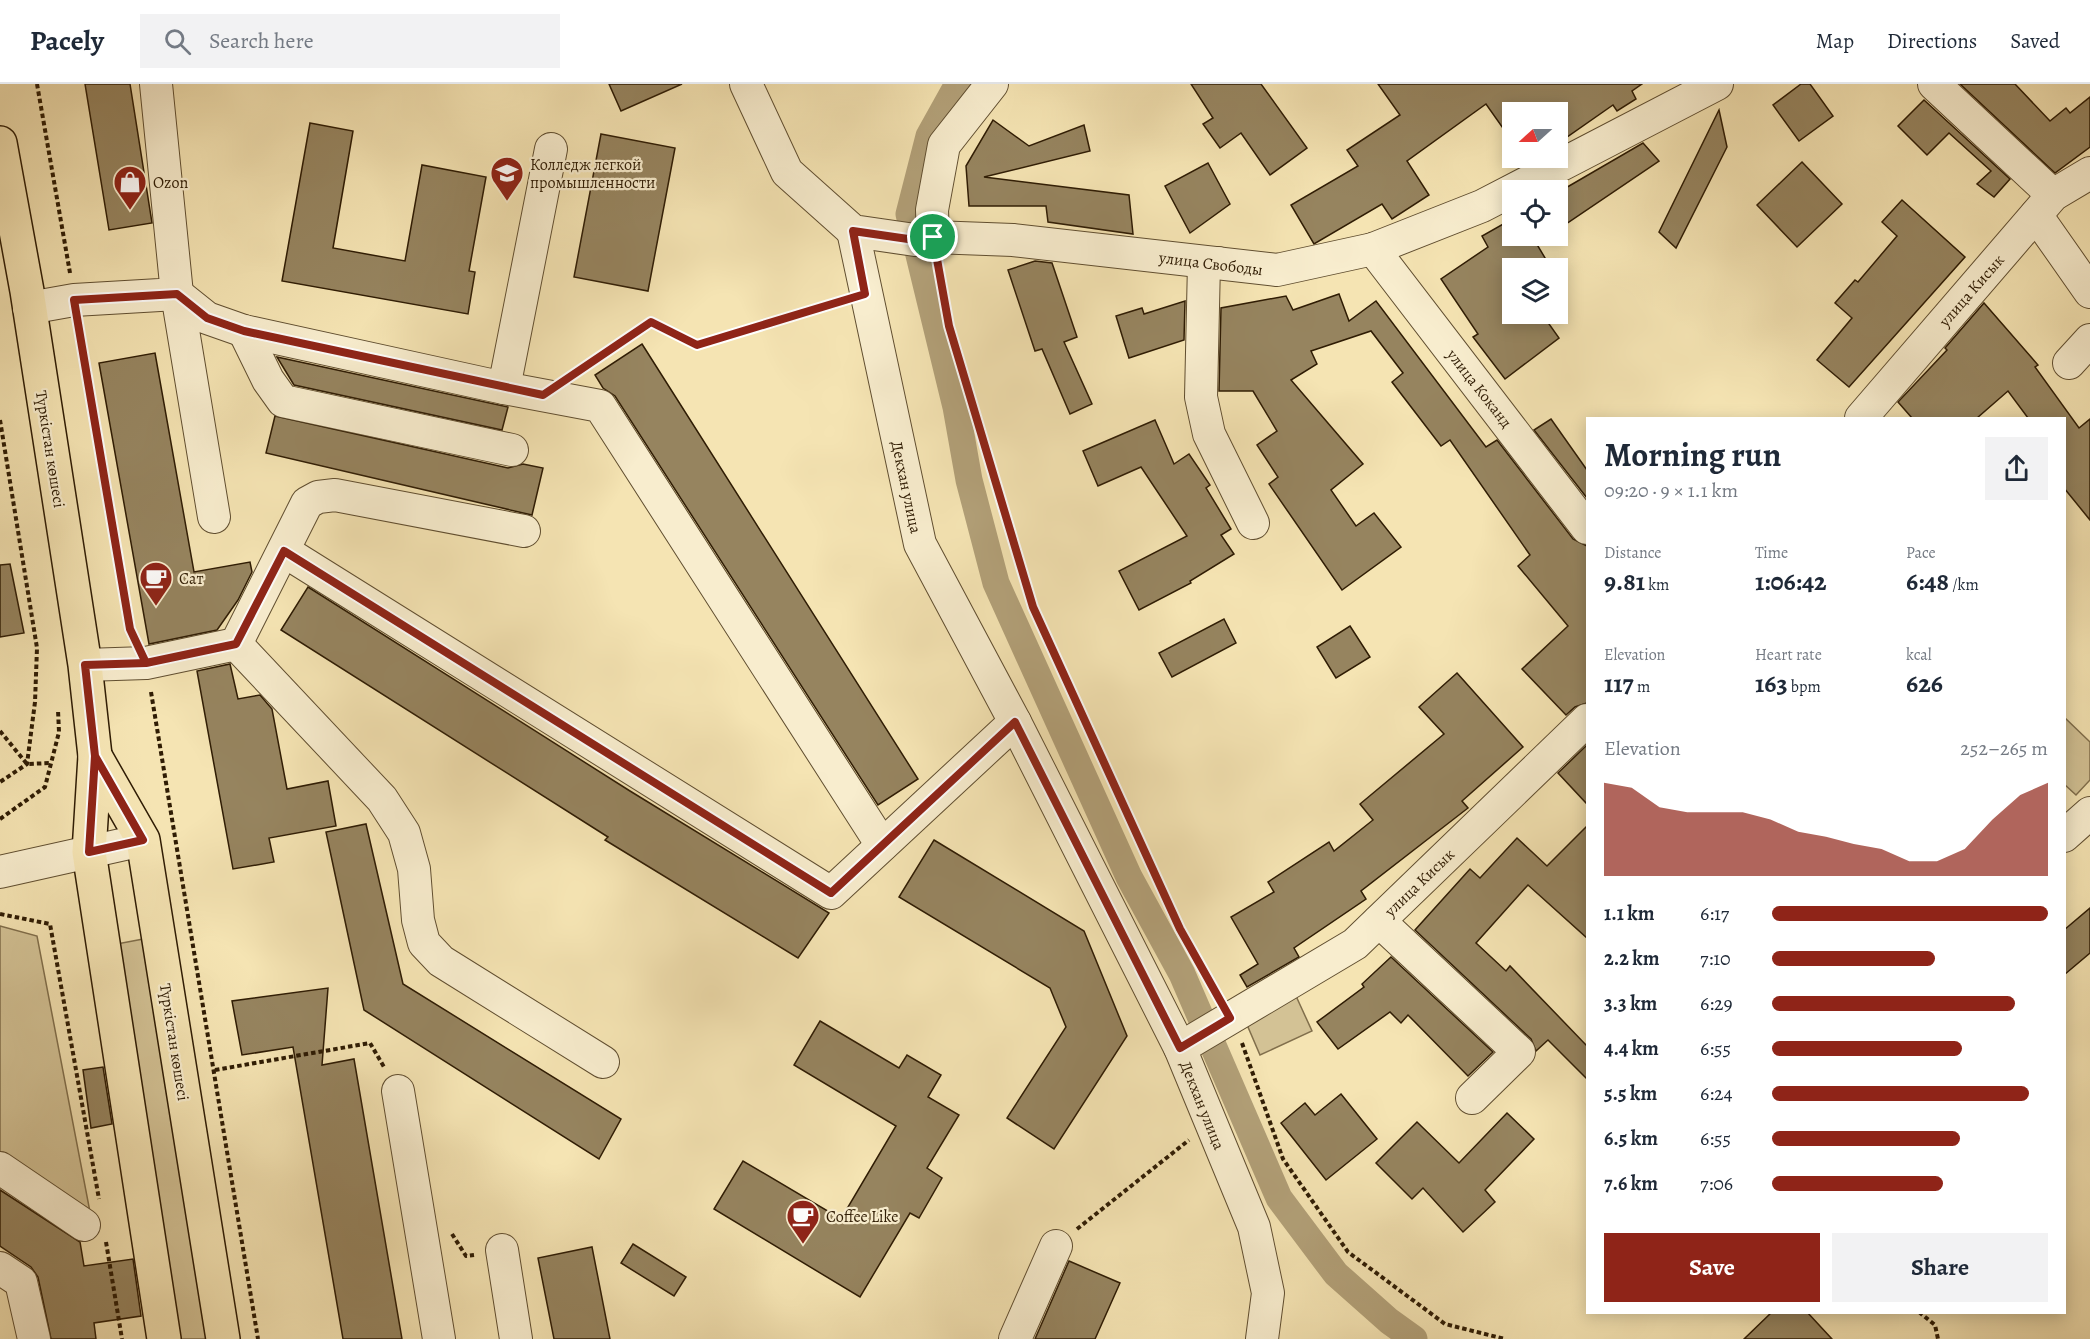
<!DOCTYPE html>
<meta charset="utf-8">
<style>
body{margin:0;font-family:Alegreya,serif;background:#f2f2f3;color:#1f2937;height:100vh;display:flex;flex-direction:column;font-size:22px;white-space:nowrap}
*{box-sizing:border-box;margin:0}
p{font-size:20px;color:#747a83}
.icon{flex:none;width:33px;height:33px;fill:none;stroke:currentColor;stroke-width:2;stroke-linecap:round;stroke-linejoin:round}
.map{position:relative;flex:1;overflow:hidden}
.details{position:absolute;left:1586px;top:333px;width:480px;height:897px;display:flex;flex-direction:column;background:#fff;border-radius:0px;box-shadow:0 3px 15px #0003}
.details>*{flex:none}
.needle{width:39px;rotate:249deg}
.fabs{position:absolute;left:1502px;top:18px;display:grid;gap:12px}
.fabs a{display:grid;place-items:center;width:66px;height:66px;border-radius:0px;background:#fff;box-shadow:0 3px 15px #0003;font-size:30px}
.pin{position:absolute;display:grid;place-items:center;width:51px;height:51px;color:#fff;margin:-26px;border:3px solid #fff;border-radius:50%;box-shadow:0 2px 6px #0007}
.round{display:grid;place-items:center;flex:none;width:63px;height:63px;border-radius:0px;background:#f2f2f3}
.overview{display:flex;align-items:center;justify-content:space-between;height:102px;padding:0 18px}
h1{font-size:33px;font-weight:600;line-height:45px}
.stats{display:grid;grid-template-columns:repeat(3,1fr);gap:9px;height:102px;padding:6px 18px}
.stats div{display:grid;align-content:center}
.stats b{font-size:26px;font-weight:600}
.stats small{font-size:16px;font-weight:400}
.stats p{font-size:16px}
.chart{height:168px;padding:12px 18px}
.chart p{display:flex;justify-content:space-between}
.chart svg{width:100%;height:108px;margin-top:6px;fill:#8f2418;opacity:.7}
.action{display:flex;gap:12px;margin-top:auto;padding:12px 18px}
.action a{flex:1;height:69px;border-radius:0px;background:#8f2418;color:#fff;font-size:24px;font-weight:600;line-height:69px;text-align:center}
.action a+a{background:#f2f2f3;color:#1f2937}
ul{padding:0 18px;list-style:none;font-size:20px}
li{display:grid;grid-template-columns:96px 72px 1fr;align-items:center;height:45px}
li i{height:15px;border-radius:8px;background:#8f2418}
header{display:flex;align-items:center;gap:36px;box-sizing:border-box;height:84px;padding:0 30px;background:#fff;border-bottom:2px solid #e0e1e3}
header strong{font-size:28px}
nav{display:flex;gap:33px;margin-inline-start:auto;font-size:21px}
.search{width:420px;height:54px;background:#f2f2f3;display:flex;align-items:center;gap:15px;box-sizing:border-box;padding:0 21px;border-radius:0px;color:#747a83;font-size:22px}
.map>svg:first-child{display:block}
.green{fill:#d3c295;stroke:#816f4c;stroke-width:1.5}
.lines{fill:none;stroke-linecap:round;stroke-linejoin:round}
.canal{stroke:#b2a078;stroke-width:27}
.building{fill:#96845f;stroke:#2f1c04;stroke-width:1.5}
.minor-casing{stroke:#604e30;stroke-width:34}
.major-casing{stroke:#2f1c04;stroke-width:36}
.path{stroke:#2f1c04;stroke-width:4;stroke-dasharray:4.5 3;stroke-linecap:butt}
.minor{stroke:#f8edce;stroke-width:32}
.major{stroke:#f5e4b3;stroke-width:33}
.route-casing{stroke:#fff;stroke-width:12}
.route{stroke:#8f2418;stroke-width:8}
.labels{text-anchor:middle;stroke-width:4.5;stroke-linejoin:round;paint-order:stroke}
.poi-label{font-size:16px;fill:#2f1c04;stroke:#f8edce;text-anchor:start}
.street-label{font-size:16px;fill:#2f1c04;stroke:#f8edce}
</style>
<header>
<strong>Pacely</strong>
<div class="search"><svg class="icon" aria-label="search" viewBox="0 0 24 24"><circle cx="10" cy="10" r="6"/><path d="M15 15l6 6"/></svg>Search here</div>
<nav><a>Map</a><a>Directions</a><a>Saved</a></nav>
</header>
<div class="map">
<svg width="2090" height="1255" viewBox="0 0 2090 1255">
<rect width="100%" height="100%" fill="#f5e4b3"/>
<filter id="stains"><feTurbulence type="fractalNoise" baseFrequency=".00333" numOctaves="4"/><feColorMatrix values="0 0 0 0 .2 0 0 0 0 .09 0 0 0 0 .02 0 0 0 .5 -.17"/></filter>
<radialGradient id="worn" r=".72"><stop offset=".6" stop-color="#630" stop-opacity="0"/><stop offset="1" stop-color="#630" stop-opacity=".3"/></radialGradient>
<g class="green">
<polygon points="2064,633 2090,658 2090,696 2076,711 2064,700"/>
<polygon points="0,842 37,852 91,1133 0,1071"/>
<polygon points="154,853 218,1255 173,1255 106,862"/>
<polygon points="1296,912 1312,947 1260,971 1245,936"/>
</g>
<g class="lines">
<polyline class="canal" points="958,0 929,52 909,130 956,323 969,396 996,499 1129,793 1182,890 1279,1114 1336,1190 1389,1237 1414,1255"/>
</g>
<g class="building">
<polygon points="85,0 130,0 152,139 109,146"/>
<polygon points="609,0 682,0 621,27"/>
<polygon points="1191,0 1261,0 1307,64 1270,91 1241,49 1220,64 1203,40 1213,34"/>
<polygon points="1378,0 1642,0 1632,7 1636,15 1617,27 1613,21 1557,60 1557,28 1512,28 1512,57 1486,20 1407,77 1429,111 1392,135 1382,120 1314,160 1291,121 1358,82 1347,66 1400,31"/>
<polygon points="1801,0 1810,0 1833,32 1799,57 1773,21"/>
<polygon points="1960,0 2015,0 2050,37 2066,24 2070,29 2090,13 2090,63 2055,89"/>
<polygon points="1924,16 2010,95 1994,113 1977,100 1991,87 1949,49 1927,71 1898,42"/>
<polygon points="1719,26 1727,63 1676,164 1659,148"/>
<polygon points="993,36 1029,62 1084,41 1090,67 984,93 1129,111 1133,150 1048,138 1046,122 969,122 966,82"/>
<polygon points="310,39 353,47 333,164 405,177 422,81 486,93 469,187 475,188 468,230 282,197"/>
<polygon points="601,50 675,64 648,207 574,193"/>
<polygon points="1643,59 1659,77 1557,146 1557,109"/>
<polygon points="1802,78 1842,120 1797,163 1757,121"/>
<polygon points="1208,79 1230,120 1190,149 1165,102"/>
<polygon points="1902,116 1965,173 1849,303 1817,276 1852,234 1835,219 1855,196 1858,198 1897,152 1882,138"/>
<polygon points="1512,135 1512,152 1532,152 1551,184 1512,184 1512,230 1542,230 1559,254 1505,295 1473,253 1478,250 1441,195 1488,163 1482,152"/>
<polygon points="1035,177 1052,179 1077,253 1064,258 1092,320 1070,330 1042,265 1035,267 1008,186"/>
<polygon points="1339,210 1349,237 1376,217 1486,363 1497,356 1573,455 1587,462 1587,619 1575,623 1566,631 1522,585 1568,542 1518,482 1530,471 1450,356 1441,362 1392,298 1403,289 1371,247 1311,267 1317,280 1291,296 1363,380 1331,406 1356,442 1374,429 1401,463 1342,506 1269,400 1278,393 1257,361 1277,347 1253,307 1219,307 1221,224 1286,212 1293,226"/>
<polygon points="1185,217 1184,256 1129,274 1116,232 1142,224 1144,230"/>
<polygon points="1984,219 2038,281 2035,283 2079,344 2090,335 2090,436 2064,404 2064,334 2028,334 2008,307 1977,334 1912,334 1898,318 1947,266 1945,264"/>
<polygon points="642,260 918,695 878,721 615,312 603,304 595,291"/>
<polygon points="155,269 194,488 250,478 252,488 238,516 217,546 149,560 99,279"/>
<polygon points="277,273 508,323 502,346 294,301"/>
<polygon points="275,332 508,384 523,380 543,384 532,431 266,369"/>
<polygon points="1551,335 1587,386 1587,414 1534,346"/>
<polygon points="1155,336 1174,380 1189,370 1210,401 1206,404 1231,445 1221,451 1234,470 1190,497 1191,499 1139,526 1119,487 1187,452 1141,383 1098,402 1083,367"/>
<polygon points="10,480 24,549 0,553 0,481"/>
<polygon points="308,503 630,707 829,829 798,874 605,756 608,753 281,546"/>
<polygon points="1224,535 1236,559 1172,593 1159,569"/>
<polygon points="1350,542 1370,573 1336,594 1317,563"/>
<polygon points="230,580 238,615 260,611 272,625 287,705 328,697 336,742 269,754 274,778 233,785 197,587"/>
<polygon points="1457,589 1523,663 1462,717 1468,724 1361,807 1366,815 1294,864 1299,873 1247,903 1240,891 1258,880 1231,833 1274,808 1268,798 1329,758 1334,767 1373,736 1360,720 1444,650 1419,623"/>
<polygon points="1587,661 1587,720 1558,689"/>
<polygon points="366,740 403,900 621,1035 599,1075 364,926 326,748"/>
<polygon points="1587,742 1587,854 1528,801 1476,859 1506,887 1510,882 1587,962 1587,995 1548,956 1536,967 1531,955 1415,846 1470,785 1480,794 1517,754 1547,782"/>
<polygon points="934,756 1084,847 1127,952 1054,1065 1007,1034 1066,943 1050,904 899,813"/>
<polygon points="2090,824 2090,869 2064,891 2064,846"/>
<polygon points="1391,873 1493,968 1468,992 1408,931 1401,939 1390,928 1338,965 1317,938 1364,903 1362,900"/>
<polygon points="328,904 322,981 354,975 402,1255 343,1255 293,963 242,971 232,917"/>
<polygon points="820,937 899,984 907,971 941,991 928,1013 959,1031 927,1084 942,1094 919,1134 910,1129 860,1213 714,1125 743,1077 841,1135 896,1042 794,981"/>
<polygon points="103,983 112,1040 91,1044 83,986"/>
<polygon points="1341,1010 1377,1055 1326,1096 1281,1039 1305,1019 1315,1031"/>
<polygon points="1507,1029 1534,1055 1485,1106 1495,1118 1463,1148 1423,1104 1412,1115 1376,1079 1417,1038 1459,1079"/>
<polygon points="0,1106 80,1158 84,1182 133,1175 141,1232 94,1239 96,1255 51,1255 38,1193 31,1183 0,1162"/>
<polygon points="633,1160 686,1193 674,1212 621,1179"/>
<polygon points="592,1163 610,1255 554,1255 538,1174"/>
<polygon points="1069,1177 1120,1199 1095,1255 1035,1255"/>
<polygon points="1772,1228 1807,1228 1832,1255 1744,1255"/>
</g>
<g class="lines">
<g class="minor-casing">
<g id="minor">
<polyline points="746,0 787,88 853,147 915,156 933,153 1013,156 1277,186 1373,165 1482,122 1717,0"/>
<polyline points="1934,0 2053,111"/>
<polyline points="2036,131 2090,208"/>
<polyline points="853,147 920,460 1015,638 1180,964 1254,1143 1268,1209 1262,1255"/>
<polyline points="933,153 932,126 944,61 992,0"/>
<polyline points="1373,165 1587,444"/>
<polyline points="1218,179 1204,179 1201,313 1209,350 1253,439"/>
<polyline points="29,224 74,216 177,210 156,0"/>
<polyline points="244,247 268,296 283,317 512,366"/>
<polyline points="2069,279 2090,256"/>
<polyline points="504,304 600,322 882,761"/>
<polyline points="1861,334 2053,111 2090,89"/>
<polyline points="214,433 177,210 207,234 244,247 504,304 551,65"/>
<polyline points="284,467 831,809 1015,638"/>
<polyline points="236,560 382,715 404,749 414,785 418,836 424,859 441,877 603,978"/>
<polyline points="85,581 146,579 236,560 307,419 318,413 335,411 524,447"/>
<polyline points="2064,752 2090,729"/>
<polyline points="0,788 143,756"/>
<polyline points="1379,837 1519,968 1472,1014"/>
<polyline points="1180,964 1355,860 1587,636"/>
<polyline points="398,1007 439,1255"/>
<polyline points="0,1084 84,1141"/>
<polyline points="502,1166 516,1255"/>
<polyline points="0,1184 21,1198 34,1255"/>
<polyline points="1015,1255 1056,1162"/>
</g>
</g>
<g class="major-casing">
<g id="major">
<polyline points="0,59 27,207 85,581 95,672 89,768 164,1255"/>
<polyline points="95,672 143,756 223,1255"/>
</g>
</g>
<g class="path">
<polyline points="37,0 70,189"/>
<polyline points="938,180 949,242 1033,523 1180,845 1216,910"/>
<polyline points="79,244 130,545 133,552"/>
<polyline points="576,289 651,238 697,261 841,217"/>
<polyline points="0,336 37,564 35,618 27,680 0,698"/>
<polyline points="151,608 258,1255"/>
<polyline points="0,647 27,680 51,679"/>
<polyline points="0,735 45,703 59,648 58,626"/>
<polyline points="0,830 50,840 99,1115"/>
<polyline points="1242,959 1283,1075 1348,1168 1445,1240 1505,1255"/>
<polyline points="215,986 370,959 384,983"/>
<polyline points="1077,1145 1189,1056"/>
<polyline points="452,1150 466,1172 474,1171"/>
<polyline points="106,1158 122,1255"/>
<polyline points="1919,1228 1935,1241 1938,1255"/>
</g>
<use href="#minor" class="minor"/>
<use href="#major" class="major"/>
</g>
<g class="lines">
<g class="route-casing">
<polyline id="route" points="933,153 915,156 853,147 865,210 697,261 651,238 543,311 244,247 207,234 177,210 74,216 130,545 146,579 85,581 95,672 143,756 89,768 95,672 85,581 146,579 236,560 284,467 831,809 1015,638 1180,964 1230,934 1180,845 1033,523 949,242 933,153"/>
</g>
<use href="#route" class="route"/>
</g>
<defs>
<g id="university-pin" transform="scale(1.725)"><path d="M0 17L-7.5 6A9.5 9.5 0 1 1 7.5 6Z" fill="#8f2418" stroke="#f8edce"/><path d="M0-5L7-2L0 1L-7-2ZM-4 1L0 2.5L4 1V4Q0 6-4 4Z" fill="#fff"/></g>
<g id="shop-pin" transform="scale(1.725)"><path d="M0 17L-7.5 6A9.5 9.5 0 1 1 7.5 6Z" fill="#8f2418" stroke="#f8edce"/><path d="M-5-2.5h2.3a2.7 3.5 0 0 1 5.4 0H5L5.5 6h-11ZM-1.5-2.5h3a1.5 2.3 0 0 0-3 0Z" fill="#fff"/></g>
<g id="cafe-pin" transform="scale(1.725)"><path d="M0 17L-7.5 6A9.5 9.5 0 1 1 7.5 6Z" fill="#8f2418" stroke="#f8edce"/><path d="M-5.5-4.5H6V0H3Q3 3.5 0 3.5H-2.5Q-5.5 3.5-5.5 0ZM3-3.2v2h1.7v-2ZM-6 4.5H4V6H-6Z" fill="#fff"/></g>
</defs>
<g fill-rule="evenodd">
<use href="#university-pin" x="507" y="89"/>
<use href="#shop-pin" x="130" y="98"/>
<use href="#cafe-pin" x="156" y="494"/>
<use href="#cafe-pin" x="803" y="1132"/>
</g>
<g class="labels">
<g class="poi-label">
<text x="530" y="86">Колледж легкой<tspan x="530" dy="18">промышленности</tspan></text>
<text x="153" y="104">Ozon</text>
<text x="179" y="500">Сат</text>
<text x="826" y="1138">Coffee Like</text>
</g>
<g class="street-label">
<text transform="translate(1211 179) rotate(7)" y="6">улица Свободы</text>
<text transform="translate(1971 206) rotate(-49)" y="6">улица Кисык</text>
<text transform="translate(1480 304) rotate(52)" y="6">улица Коканд</text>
<text transform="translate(51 365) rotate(81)" y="6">Түркістан көшесі</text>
<text transform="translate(907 403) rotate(78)" y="6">Декхан улица</text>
<text transform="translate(1419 798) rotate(-44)" y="6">улица Кисык</text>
<text transform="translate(175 958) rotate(81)" y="6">Түркістан көшесі</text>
<text transform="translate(1203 1021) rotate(68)" y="6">Декхан улица</text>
</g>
</g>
<rect width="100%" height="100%" filter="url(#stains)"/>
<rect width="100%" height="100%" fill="url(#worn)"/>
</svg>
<div class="fabs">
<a><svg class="needle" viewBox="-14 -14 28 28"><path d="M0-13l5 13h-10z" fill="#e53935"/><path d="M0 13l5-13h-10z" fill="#747a83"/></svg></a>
<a><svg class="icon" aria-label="locate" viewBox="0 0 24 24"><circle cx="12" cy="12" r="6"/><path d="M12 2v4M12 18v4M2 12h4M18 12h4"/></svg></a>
<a><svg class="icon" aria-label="layers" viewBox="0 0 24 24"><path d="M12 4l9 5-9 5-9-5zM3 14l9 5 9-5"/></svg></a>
</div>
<div class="pin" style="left:933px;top:153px;background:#1e9e55"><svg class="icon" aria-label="arrive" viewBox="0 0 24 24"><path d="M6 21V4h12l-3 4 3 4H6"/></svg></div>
<section class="details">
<div class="overview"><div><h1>Morning run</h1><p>09:20 · 9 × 1.1 km</p></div><a class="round"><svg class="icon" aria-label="share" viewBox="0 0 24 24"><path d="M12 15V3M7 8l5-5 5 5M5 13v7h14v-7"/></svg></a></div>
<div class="stats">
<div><p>Distance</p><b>9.81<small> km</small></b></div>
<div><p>Time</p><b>1:06:42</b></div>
<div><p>Pace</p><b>6:48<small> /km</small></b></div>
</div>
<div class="stats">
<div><p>Elevation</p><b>117<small> m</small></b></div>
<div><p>Heart rate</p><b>163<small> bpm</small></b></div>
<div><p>kcal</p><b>626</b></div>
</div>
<div class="chart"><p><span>Elevation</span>252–265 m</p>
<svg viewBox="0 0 160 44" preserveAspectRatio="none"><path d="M0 44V6L10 8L20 16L30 18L40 18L50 18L60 21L70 26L80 28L90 31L100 33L110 38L120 38L130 33L140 21L150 11L160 6V44z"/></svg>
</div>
<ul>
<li><b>1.1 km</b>6:17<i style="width:100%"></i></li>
<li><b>2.2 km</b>7:10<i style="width:59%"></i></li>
<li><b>3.3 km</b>6:29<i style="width:88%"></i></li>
<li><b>4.4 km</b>6:55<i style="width:69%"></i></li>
<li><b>5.5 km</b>6:24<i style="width:93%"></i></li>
<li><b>6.5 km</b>6:55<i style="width:68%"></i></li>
<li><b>7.6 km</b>7:06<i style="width:62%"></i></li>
</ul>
<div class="action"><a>Save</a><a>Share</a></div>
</section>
</div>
